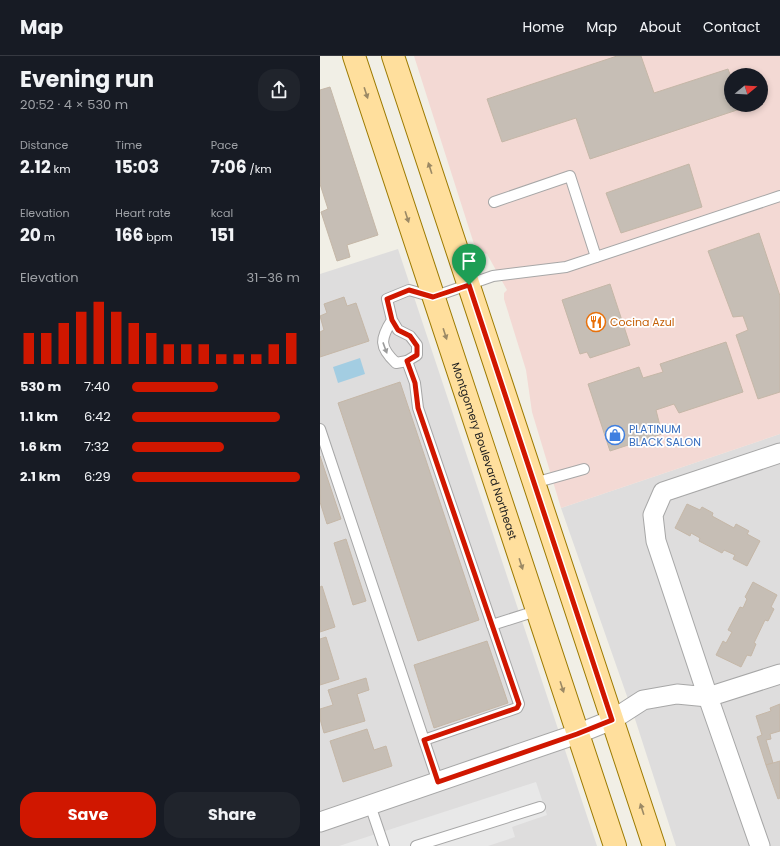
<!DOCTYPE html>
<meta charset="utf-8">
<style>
body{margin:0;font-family:Poppins,sans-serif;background:#20242c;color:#f1f3f6;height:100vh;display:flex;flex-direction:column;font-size:15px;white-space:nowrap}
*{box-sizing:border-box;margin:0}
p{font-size:13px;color:#9ea1a6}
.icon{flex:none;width:22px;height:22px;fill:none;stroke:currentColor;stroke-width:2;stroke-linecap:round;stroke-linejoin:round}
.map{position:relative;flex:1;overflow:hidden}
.panel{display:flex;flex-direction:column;background:#171b24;width:320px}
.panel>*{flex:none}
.needle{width:26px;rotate:72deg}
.fabs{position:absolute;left:404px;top:12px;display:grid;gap:8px}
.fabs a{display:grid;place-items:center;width:44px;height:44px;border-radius:50%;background:#171b24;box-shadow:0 2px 6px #0003;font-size:20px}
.pin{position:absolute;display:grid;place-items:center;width:34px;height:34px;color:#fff;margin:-41px -17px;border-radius:50% 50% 50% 0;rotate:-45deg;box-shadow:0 0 4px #0007}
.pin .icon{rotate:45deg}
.round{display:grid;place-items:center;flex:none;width:42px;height:42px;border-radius:16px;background:#20242c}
.summary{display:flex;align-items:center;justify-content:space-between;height:68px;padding:0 20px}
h1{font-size:22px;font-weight:700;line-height:30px}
.figures{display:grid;grid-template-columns:repeat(3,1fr);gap:6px;height:68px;padding:4px 20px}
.figures div{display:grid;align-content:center}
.figures b{font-size:17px;font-weight:700}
.figures small{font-size:11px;font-weight:400}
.figures p{font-size:11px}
.chart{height:112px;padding:8px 20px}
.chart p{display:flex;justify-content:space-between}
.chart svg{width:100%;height:72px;margin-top:4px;stroke:#d01700;stroke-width:6}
.action{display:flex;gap:8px;margin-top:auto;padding:8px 20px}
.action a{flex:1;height:46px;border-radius:16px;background:#d01700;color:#fff;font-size:16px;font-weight:700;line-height:46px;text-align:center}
.action a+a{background:#20242c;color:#f1f3f6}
ul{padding:0 20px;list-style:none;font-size:13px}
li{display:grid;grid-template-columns:64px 48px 1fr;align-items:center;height:30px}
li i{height:10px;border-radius:5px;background:#d01700}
header{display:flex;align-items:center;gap:24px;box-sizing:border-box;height:56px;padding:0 20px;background:#171b24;border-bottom:1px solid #363941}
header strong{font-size:19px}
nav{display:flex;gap:22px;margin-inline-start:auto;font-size:14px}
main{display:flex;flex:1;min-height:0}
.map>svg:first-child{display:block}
.residential{fill:#dedddd}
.commercial{fill:#f3d9d4;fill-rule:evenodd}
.parking{fill:#e8e8e8}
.water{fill:#a3cde2}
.building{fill:#c6beb5;stroke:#c5b7a7}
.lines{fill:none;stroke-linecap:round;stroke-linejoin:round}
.lane-casing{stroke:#a7a7a7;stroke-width:12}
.street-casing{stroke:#a7a7a7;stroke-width:21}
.primary-casing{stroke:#9c7a00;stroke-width:24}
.lane{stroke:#fff;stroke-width:10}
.street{stroke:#fff;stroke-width:19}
.primary{stroke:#ffdf9d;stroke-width:22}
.oneway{fill:#9b8965}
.oneway2{fill:#9b9b9b}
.route-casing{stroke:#fff;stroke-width:8}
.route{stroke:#d01700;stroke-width:5}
.labels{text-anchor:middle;stroke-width:3.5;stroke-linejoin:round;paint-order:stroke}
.food-label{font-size:11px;fill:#c56008;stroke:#fff;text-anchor:start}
.shop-label{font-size:11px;fill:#366cbe;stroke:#fff;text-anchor:start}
.street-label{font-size:11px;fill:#202020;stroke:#fff}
</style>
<header>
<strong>Map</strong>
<nav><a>Home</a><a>Map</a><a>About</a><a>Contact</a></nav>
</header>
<main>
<section class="panel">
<div class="summary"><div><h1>Evening run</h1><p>20:52 · 4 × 530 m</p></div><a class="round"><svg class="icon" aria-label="share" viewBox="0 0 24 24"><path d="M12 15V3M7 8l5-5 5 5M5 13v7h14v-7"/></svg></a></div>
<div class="figures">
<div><p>Distance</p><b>2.12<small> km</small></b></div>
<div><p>Time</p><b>15:03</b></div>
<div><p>Pace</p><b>7:06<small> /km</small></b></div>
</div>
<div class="figures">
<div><p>Elevation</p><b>20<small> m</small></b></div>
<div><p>Heart rate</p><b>166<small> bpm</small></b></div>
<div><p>kcal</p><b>151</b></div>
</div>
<div class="chart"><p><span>Elevation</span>31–36 m</p>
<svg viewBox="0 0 160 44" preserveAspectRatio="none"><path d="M5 44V25M15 44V25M25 44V19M35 44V12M45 44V6M55 44V12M65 44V19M75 44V25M85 44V32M95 44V32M105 44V32M115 44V38M125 44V38M135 44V38M145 44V32M155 44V25"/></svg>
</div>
<ul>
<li><b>530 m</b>7:40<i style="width:51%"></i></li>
<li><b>1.1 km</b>6:42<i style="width:88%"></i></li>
<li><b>1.6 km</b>7:32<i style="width:55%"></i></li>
<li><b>2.1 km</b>6:29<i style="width:100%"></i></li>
</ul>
<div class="action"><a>Save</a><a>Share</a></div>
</section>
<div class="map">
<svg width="460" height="790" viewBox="0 0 460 790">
<rect width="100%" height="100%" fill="#f1efe6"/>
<g class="residential">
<polygon points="78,193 277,790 0,790 0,218"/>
<polygon points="460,378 460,790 356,790 315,663 241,452"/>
</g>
<path class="commercial" d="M94,0h366v378l-219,74 -29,-96 -6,-42 -22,-71v-6l3,-3 -20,-36 -8,-3 -5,-7zM411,19h30v30h-30z"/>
<polygon class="parking" points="216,726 227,759 192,771 195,781 168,790 19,790"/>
<polygon class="water" points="40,302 45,318 18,327 13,311"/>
<g class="building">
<polygon points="297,0 321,0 334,37 408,13 411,21 411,49 419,49 420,53 270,103 256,62 182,86 167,43"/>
<polygon points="10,31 58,179 27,189 30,201 17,205 1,156 8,153 0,128 0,34"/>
<polygon points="369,108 382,151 301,177 286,137"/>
<polygon points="439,177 460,240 460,336 438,343 416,279 428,274 423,260 413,261 388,195"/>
<polygon points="290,228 310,289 270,302 267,296 260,298 242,244"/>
<polygon points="24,241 27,250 36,247 49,285 0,301 0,276 4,274 0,260 7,257 4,248"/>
<polygon points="406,286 423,336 359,357 354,348 336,354 342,378 290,395 268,328 319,311 323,322 343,316 340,308"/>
<polygon points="80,326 159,564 98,585 18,347"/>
<polygon points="0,400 21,463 7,468 0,446"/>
<polygon points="367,448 380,454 382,451 393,457 392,460 414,472 416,468 429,475 427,478 440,485 427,510 413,503 415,499 404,494 402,497 379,485 380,482 371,477 370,480 355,472"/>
<polygon points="26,483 46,545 33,549 14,487"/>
<polygon points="433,526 457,539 451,551 454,553 448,565 445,564 434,587 436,588 431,600 427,599 421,611 396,599 403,585 406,587 412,576 408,574 420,551 423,552 427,543 425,541"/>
<polygon points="2,530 15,571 0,576 0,531"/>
<polygon points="6,581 19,623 0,629 0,583"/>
<polygon points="167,585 188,647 114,672 94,609"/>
<polygon points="46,622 49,634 37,638 45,665 4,677 0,663 0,653 13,649 8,634"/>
<polygon points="460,648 460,675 450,678 451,683 446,684 453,707 446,709 437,681 442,679 436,660 451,655 450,652"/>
<polygon points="47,673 54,694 66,690 72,710 23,726 10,685"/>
<polygon points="460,705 460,742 458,743 446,709"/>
</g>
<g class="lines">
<g class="lane-casing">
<g id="lane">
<polyline points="174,146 250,120 276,201"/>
<path d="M72,264c-12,19 -13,27 4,43l11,-2 10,-6v-10l-7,-9 -12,-6 -6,-10 -5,-21 22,-9 24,7 60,-21 73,-9 214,-71"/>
<polyline points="87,305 95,327 98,352 199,648 197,652 104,684"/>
<polyline points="0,373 118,726"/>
<polyline points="214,427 264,413"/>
<polyline points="172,569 216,555"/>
<polyline points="50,749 64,790"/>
<polyline points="96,790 220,751"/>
</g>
</g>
<g class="street-casing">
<g id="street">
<polyline points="0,766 257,678 292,664 323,644 357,638 388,641 336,485 333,459 343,436 460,397"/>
<polyline points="440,790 388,641 460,618"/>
</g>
</g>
<g class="primary-casing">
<g id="primary">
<path id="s1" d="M34,0l261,790"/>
<polyline points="73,0 334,790"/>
</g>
</g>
<use href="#lane" class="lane"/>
<use href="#street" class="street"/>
<use href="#primary" class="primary"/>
</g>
<defs><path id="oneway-solid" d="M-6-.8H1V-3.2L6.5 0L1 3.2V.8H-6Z"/></defs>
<g class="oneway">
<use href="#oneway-solid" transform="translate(46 37) rotate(72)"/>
<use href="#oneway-solid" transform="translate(110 112) rotate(-108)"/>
<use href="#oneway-solid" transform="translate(87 161) rotate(72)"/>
<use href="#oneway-solid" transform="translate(125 278) rotate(72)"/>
<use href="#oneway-solid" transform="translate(201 508) rotate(72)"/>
<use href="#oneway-solid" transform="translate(242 631) rotate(72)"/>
<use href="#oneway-solid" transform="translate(322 753) rotate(-108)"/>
</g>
<use class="oneway2" href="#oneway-solid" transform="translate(65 292) rotate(70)"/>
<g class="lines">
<g class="route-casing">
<polygon id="route" points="149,229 292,664 257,678 118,726 104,684 197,652 199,648 98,352 95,327 87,305 97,299 97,290 90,280 78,274 72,264 67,243 89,234 113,241"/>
</g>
<use href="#route" class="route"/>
</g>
<defs>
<g id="restaurant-ring" transform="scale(1)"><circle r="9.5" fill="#fff" stroke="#e8710a" stroke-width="1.5"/><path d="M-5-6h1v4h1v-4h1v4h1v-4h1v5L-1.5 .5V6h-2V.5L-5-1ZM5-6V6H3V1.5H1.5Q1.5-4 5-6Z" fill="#e8710a"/></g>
<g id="shop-ring" transform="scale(1)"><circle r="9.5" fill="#fff" stroke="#3f7fe0" stroke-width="1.5"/><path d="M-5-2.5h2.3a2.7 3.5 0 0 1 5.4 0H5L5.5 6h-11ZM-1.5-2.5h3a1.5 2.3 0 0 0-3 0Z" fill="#3f7fe0"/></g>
</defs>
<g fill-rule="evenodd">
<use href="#restaurant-ring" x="276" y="266"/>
<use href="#shop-ring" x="295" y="379"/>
</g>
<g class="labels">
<g class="food-label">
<text x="290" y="270">Cocina Azul</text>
</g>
<g class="shop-label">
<text x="309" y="377">PLATINUM<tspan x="309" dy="13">BLACK SALON</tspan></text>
</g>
<g class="street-label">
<text dy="4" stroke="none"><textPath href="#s1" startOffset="416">Montgomery Boulevard Northeast</textPath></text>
</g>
</g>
</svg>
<div class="fabs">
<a><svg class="needle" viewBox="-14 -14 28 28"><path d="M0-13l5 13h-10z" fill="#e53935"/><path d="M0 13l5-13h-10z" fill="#9ea1a6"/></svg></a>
</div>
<div class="pin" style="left:149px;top:229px;background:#1e9e55"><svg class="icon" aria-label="arrive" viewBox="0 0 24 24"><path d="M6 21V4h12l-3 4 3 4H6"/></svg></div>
</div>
</main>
